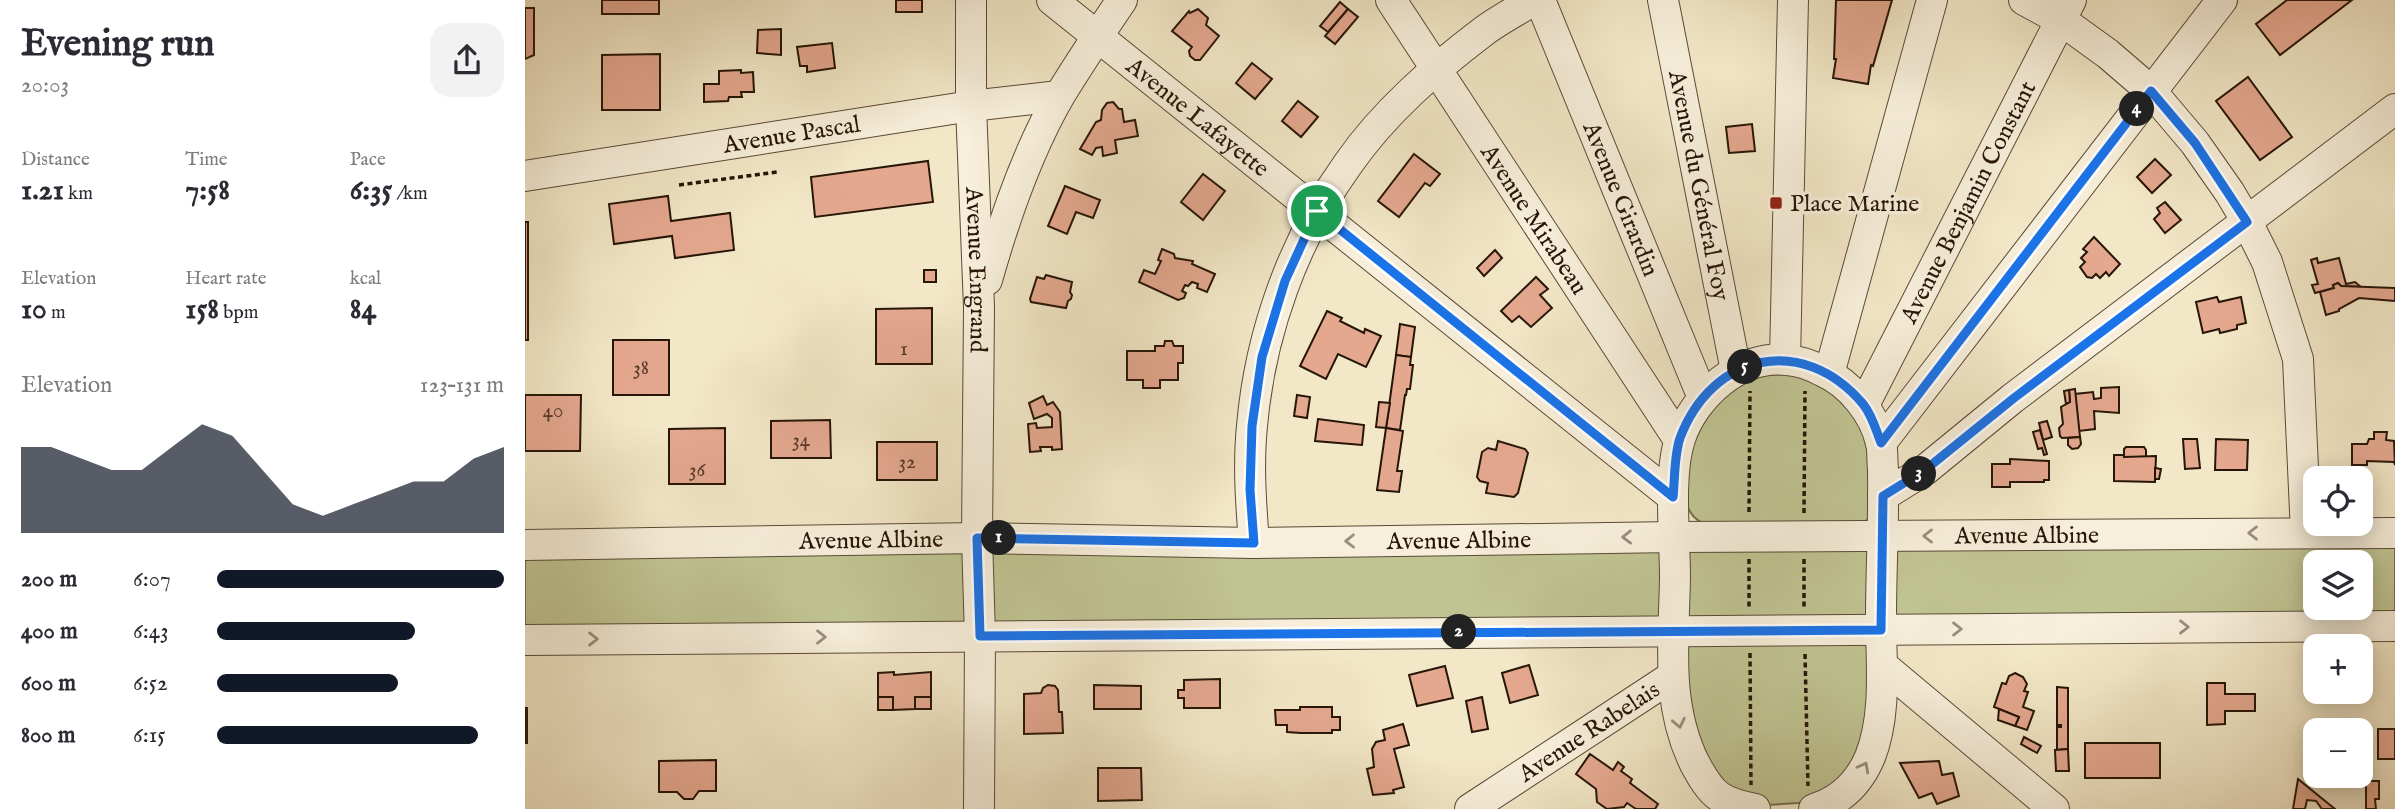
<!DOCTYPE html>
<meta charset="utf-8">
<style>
body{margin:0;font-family:"IM FELL English",serif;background:#f2f2f3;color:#2b2b33;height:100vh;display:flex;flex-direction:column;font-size:26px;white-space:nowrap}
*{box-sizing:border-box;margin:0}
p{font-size:23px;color:#7c7c81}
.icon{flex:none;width:38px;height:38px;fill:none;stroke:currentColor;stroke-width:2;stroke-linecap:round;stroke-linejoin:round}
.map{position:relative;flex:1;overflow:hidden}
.sheet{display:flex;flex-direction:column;background:#fff;width:525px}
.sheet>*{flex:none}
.tools{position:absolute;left:1778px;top:466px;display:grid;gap:14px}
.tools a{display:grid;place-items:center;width:70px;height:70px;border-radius:14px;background:#fff;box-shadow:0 4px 18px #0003;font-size:35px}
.pin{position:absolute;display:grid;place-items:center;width:60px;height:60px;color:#fff;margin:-30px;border:4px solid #fff;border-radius:50%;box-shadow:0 2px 7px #0007}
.km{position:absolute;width:35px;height:35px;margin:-18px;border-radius:50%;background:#222;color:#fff;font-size:19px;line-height:35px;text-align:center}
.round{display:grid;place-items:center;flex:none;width:74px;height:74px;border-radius:21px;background:#f2f2f3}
.summary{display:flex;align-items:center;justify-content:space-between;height:119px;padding:0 21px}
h1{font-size:38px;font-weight:700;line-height:52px}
.figures{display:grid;grid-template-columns:repeat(3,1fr);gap:10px;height:119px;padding:7px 21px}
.figures div{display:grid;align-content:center}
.figures b{font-size:30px;font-weight:700}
.figures small{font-size:19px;font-weight:400}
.figures p{font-size:19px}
.chart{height:196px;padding:14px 21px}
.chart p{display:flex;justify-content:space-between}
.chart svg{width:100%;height:126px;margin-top:7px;fill:#111827;opacity:.7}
ul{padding:0 21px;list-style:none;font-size:23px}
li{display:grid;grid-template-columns:112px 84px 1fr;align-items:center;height:52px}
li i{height:18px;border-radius:9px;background:#111827}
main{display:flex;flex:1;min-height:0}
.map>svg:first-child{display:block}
.green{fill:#c0c492;stroke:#746c4c;stroke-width:2;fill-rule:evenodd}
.building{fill:#e4a88f;stroke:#271507;stroke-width:2}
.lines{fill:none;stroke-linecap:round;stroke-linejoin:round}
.minor-casing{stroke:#5a4a37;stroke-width:32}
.path{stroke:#271507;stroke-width:3.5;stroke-dasharray:5 3.5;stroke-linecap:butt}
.minor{stroke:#f7efdb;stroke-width:30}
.oneway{stroke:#998d7c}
.route-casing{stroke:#fff;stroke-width:14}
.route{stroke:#1a73e8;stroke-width:9}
.poi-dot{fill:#8f2418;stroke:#f7efdb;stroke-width:2.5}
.labels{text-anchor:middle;stroke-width:7;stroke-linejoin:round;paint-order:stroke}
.number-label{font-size:21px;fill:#563a29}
.street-label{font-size:24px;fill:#271507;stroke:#f7efdb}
.poi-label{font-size:24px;fill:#271507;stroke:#f7efdb;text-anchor:start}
</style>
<main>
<section class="sheet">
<div class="summary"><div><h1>Evening run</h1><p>20:03</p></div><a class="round"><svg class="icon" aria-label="share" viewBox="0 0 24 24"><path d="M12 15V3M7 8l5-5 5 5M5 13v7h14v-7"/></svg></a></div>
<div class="figures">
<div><p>Distance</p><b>1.21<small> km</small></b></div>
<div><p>Time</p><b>7:58</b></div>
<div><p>Pace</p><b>6:35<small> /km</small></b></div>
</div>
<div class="figures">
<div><p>Elevation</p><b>10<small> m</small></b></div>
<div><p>Heart rate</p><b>158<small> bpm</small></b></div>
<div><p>kcal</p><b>84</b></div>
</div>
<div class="chart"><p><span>Elevation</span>123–131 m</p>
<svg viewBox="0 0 160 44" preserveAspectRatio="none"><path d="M0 44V14L10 14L20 18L30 22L40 22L50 14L60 6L70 10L80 22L90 34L100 38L110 34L120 30L130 26L140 26L150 18L160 14V44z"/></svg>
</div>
<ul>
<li><b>200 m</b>6:07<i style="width:100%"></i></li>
<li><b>400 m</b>6:43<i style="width:69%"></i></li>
<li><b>600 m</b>6:52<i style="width:63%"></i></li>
<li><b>800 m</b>6:15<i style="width:91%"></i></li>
</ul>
</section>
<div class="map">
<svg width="1870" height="809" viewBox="0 0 1870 809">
<rect width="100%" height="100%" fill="#f2e7c7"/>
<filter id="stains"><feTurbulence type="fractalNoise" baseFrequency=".00286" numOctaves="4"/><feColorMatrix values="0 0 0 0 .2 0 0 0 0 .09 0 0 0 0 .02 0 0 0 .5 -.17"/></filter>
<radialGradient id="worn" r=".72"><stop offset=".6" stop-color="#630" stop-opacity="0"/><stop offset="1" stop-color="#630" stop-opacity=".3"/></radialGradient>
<g class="green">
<path d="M1281,374l43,27 22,44 2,66 -5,8 -7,6 -153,1c-6,-3 -13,-6 -17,-13 -13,-17 -4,-72 6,-90 6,-11 42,-39 53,-48z"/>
<path d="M1870,541v78l-1870,12v-78zM1790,562h46v45h-46z"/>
<polygon points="1156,638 1350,639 1346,718 1328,767 1293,799 1273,803 1242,805 1204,794 1171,744"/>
</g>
<g class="building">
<rect x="77" y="0" width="57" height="14"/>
<rect x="371" y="0" width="26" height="12"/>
<polygon points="1311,0 1367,0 1348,66 1346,65 1343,84 1308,78 1311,59 1309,59"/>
<polygon points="1762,0 1827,0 1755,55 1731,24"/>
<polygon points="815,2 823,9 803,32 795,26"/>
<polygon points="0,8 9,8 9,55 0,59"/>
<polygon points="673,9 683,18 681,25 694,36 675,60 670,60 665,56 664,51 667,47 647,31 664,11 665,13"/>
<polygon points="823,9 833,17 810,44 800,36"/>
<polygon points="256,29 256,55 232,53 233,30"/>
<polygon points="307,43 310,68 282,72 282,66 275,66 272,47"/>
<polygon points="135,54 135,110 77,110 77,55"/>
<polygon points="727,63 747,79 730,99 711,83"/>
<polygon points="216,70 216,73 228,72 229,92 216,92 217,97 204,97 203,101 179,102 179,84 194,84 194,71"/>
<polygon points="1723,77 1767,137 1735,160 1691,101"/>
<polygon points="773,101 793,117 776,137 757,121"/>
<polygon points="588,102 594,109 597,109 599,122 610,120 613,136 590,140 592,153 578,156 577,147 571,148 567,155 555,149 571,122 576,120 577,110 582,103"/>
<polygon points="1227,124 1230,151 1204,153 1201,127"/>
<polygon points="889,154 915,174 905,186 900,183 874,217 853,201"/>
<polygon points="1630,159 1646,175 1627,193 1612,177"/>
<polygon points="403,161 408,202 290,217 286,177"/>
<polygon points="678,174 700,191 678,220 656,202"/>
<polygon points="540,186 575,200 568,218 551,212 542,234 523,226"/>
<polygon points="143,196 146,221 205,213 209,250 150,258 147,236 89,244 84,204"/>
<polygon points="1640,202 1656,220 1640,233 1629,219 1635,213 1632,208"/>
<rect x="0" y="222" width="3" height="118"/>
<polygon points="1569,237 1595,264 1584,276 1581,272 1575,278 1571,274 1567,278 1562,277 1555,267 1560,262 1556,258 1562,252 1558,249"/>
<polygon points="637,249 649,254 650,258 668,261 667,264 690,274 682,292 672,288 673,284 667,282 663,286 660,285 657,291 661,293 659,298 653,300 614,282 619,270 630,274 636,261 633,260"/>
<polygon points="970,250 977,258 959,276 952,268"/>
<polygon points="1792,258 1793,263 1814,258 1821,284 1830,282 1836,287 1816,286 1813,283 1808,285 1809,288 1790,293 1787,285 1793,284 1786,260"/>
<rect x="399" y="270" width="12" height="12"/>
<polygon points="521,275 547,282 545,292 547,295 546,299 543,301 541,308 506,302 505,299 512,277 519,279"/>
<polygon points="1011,277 1023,289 1015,295 1027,308 1006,327 994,316 987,322 976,311"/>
<polygon points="1813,283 1816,286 1870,288 1870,301 1834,298 1814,309 1814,311 1801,315 1795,292 1809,288 1808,285"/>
<polygon points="1692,297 1694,302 1716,297 1721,323 1712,325 1712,329 1695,333 1694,329 1678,333 1671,302"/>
<polygon points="407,308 407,364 351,364 351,309"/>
<polygon points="802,311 817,318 815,321 839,333 840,329 856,336 841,367 813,354 801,379 775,366"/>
<polygon points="875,324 890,327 886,357 871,355"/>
<rect x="88" y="340" width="56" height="55"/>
<polygon points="640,341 647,341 649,346 658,346 658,363 653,363 653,380 635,380 635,388 618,388 618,380 602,380 602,351 630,351 630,346 639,346"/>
<polygon points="871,355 886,357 885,365 888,365 885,389 882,389 881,395 880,395 875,430 861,428"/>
<polygon points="1594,387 1594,413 1569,411 1570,429 1554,431 1550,394 1568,392 1569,399 1576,398 1576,388"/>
<polygon points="1550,389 1555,437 1537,438 1535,436 1534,428 1538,424 1536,407 1545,402 1544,390"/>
<polygon points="1544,390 1545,402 1541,404 1539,391"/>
<polygon points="0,395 56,395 55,451 0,451"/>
<polygon points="772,395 785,397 782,418 769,416"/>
<polygon points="518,396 522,405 528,402 535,412 537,449 527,450 527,447 515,447 516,451 505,452 503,424 511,423 512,428 527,427 527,418 522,414 509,419 504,403"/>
<polygon points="854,402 865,403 861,428 851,427"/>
<polygon points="793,419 839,425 837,445 790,441"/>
<polygon points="305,420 306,458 246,458 246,421"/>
<polygon points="1522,421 1527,437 1518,440 1514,423"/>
<polygon points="200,428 200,484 144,484 144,429"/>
<polygon points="861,428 878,431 872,471 877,471 874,492 852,490"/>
<polygon points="1515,430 1522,454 1519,455 1517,448 1513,449 1508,432"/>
<polygon points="1849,432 1862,432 1861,440 1869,441 1870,465 1869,462 1842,461 1842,465 1827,465 1827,444 1842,444 1844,439 1849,439"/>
<polygon points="1555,437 1556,444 1553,448 1547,449 1543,445 1543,438"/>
<polygon points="1658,439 1672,439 1675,468 1660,469"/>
<polygon points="1691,439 1723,440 1722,470 1690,470"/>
<polygon points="973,441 1000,449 1003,453 993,493 989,497 961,493 963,483 955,481 952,477 957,452 963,448 971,450"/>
<rect x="352" y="442" width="60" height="38"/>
<polygon points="1601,447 1619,447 1621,450 1621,457 1599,457 1599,449"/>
<polygon points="1589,455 1599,455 1599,457 1631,456 1630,482 1589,481"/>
<polygon points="1485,459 1524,461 1524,480 1519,480 1519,482 1485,482 1485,487 1467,487 1467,464 1485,464"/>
<polygon points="1630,468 1636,469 1634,479 1630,479"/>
<polygon points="1004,665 1013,695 985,703 977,673"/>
<polygon points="920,666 928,698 892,706 884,675"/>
<polygon points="369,672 369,675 406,672 406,697 390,697 390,709 368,710 368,697 353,697 353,673"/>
<polygon points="1490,673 1498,677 1502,684 1499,691 1503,692 1498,707 1509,711 1502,730 1490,726 1494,717 1469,707 1477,683 1481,684 1484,676"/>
<polygon points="695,679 695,708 659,708 659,698 653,698 653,690 659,690 659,680"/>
<polygon points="1682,683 1700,683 1700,694 1730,694 1730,711 1700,711 1700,724 1682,725"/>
<polygon points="523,685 530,686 533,690 534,712 537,712 538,733 499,734 499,694 516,693 518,688"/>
<polygon points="569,685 616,686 616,709 569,709"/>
<polygon points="1532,687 1543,688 1543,749 1532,750 1532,727 1536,727 1536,725 1532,725"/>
<rect x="353" y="697" width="15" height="13"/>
<rect x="390" y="697" width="16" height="12"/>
<polygon points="957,697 963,729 947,732 941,701"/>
<polygon points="775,707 807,707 807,717 815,717 815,730 807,730 807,733 776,733 762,732 762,725 751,725 750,710 775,710"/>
<rect x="0" y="708" width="2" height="35"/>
<polygon points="1474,709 1494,717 1490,726 1473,720"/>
<polygon points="1787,720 1826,721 1826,730 1790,730 1790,755 1787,755"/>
<polygon points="878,724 884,745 869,749 879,787 868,790 869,793 848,795 842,769 849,767 847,749 851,742 860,740 858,730"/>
<rect x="1853" y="729" width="17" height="30"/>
<polygon points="1499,737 1516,746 1512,753 1496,744"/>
<rect x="1560" y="743" width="75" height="35"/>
<polygon points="1543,749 1544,771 1531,771 1530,750"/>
<polygon points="1065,754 1088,770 1093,762 1099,767 1096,771 1107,779 1105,783 1133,804 1130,809 1111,809 1102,803 1099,807 1082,809 1072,802 1071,789 1051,774"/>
<polygon points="191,760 191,791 174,791 168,799 159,799 152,792 134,792 134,761"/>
<polygon points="1414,761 1417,775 1428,773 1434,796 1412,804 1407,793 1394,798 1375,763"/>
<polygon points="573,768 616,768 617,800 573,801"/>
<polygon points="1836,774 1841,774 1841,780 1828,780 1828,776"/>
<polygon points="1773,779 1810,809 1797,809 1791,801 1782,800 1780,809 1768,809"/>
<polygon points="1841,781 1854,781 1854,799 1850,799 1851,809 1841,809"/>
</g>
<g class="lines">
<g class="minor-casing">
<g id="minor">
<path id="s1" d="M446,0v106l8,201 -2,231 3,98 -1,173"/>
<path id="s2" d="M527,0l621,497"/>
<path id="s3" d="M866,0l288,440"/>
<path id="s4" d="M1015,0l163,398"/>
<path id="s5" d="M1138,0l73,371"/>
<polyline points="1499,0 1536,20 1583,54 1626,91 1670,143 1705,193 1722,222 1742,262 1773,359 1781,533"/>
<path id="s6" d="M0,176l446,-70 88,-10"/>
<path d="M462,280c18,-64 40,-128 73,-185 20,-33 41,-64 62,-95"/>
<polyline points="1260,359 1268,0"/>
<polyline points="1304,374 1407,0"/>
<path id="s7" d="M1339,405l207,-405"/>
<polyline points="1356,443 1697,0"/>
<polyline points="1358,496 1400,470 1488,398 1870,109"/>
<path d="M729,543c-3,-39 -6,-78 -2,-117 8,-93 42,-187 96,-262 36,-52 86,-95 136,-133 16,-12 34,-21 50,-31"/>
<path id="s8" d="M0,545l452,-7 277,5 421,-6 720,-4"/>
<polyline points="0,640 1870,626"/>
<polyline points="1357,665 1529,809"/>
<path id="s9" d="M945,809l203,-133"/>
<path d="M1230,809c-10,-2 -26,-6 -35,-12 -11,-7 -19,-22 -25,-33 -30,-60 -21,-123 -20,-187 0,-39 -7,-102 5,-138 14,-43 60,-85 107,-79 13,1 24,5 35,11 28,12 52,42 59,72 2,8 1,18 2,26 1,50 -2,100 -2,150 0,45 6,95 -11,138 -11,26 -30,44 -56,52"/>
</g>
</g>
<g class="path">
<polyline points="154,185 252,172"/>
<polyline points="1224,512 1225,391"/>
<polyline points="1279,513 1280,391"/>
<polyline points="1224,559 1224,607"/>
<polyline points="1279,559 1279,607"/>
<polyline points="1225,653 1226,785"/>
<polyline points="1280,654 1283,786"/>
</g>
<use href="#minor" class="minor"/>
</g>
<defs><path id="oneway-chevron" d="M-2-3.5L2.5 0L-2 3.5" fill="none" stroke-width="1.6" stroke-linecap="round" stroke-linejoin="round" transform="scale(1.75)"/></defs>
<g class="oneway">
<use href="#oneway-chevron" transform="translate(1728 533) rotate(180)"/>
<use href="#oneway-chevron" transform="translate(1403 536) rotate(180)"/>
<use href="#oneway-chevron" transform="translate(1102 537) rotate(179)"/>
<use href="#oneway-chevron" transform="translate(825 541) rotate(179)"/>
<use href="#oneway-chevron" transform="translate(1659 627)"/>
<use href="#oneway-chevron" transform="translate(1432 629)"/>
<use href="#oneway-chevron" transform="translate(296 637)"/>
<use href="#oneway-chevron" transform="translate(68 639)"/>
<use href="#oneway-chevron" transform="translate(1154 723) rotate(78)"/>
<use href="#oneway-chevron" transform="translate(1339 767) rotate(-62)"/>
</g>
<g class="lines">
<g class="route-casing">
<path id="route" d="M1626,91l44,52 52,79 -233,176 -89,72 -42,26 -2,134 -901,6 -3,-98 277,5 -4,-53 2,-64 10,-69 23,-76 32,-70 356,286c2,-19 1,-41 7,-59 32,-85 123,-105 183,-34 9,11 13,26 18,39z"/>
</g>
<use href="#route" class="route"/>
</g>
<rect class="poi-dot" x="1244" y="196" width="14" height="14" rx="3.5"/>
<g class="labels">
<g class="number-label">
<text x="379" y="355">1</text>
<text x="116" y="374">38</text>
<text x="28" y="417">40</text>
<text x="276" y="446">34</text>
<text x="382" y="468">32</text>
<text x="172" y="476">36</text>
</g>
<g class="street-label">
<text dy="8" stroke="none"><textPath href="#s2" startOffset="187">Avenue Lafayette</textPath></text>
<text dy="8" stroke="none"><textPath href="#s6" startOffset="270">Avenue Pascal</textPath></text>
<text dy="8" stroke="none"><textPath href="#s5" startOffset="189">Avenue du Général Foy</textPath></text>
<text dy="8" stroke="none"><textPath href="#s4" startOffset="215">Avenue Girardin</textPath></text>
<text dy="8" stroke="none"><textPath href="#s7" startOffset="228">Avenue Benjamin Constant</textPath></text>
<text dy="8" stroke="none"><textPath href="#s3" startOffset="262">Avenue Mirabeau</textPath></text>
<text dy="8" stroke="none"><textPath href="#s1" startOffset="270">Avenue Engrand</textPath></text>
<text dy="8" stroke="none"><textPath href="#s8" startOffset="1502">Avenue Albine</textPath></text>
<text dy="8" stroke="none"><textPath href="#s8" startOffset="346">Avenue Albine</textPath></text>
<text dy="8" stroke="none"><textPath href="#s8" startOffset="934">Avenue Albine</textPath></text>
<text dy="8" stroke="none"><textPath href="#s9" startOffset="142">Avenue Rabelais</textPath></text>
</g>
<g class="poi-label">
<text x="1265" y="211">Place Marine</text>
</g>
</g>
<rect width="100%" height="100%" filter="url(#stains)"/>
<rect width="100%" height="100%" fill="url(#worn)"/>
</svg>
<div class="tools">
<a><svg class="icon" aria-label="locate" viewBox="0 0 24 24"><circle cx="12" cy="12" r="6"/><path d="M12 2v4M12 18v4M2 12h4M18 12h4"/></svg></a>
<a><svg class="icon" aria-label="layers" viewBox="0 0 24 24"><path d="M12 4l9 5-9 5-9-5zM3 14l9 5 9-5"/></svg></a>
<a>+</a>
<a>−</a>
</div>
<div class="pin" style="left:792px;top:211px;background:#1e9e55"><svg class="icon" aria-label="arrive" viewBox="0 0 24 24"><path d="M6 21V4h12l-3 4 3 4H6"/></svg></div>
<b class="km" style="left:474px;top:538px">1</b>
<b class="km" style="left:934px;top:632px">2</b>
<b class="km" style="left:1394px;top:474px">3</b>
<b class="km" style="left:1612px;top:109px">4</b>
<b class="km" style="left:1220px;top:367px">5</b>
</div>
</main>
